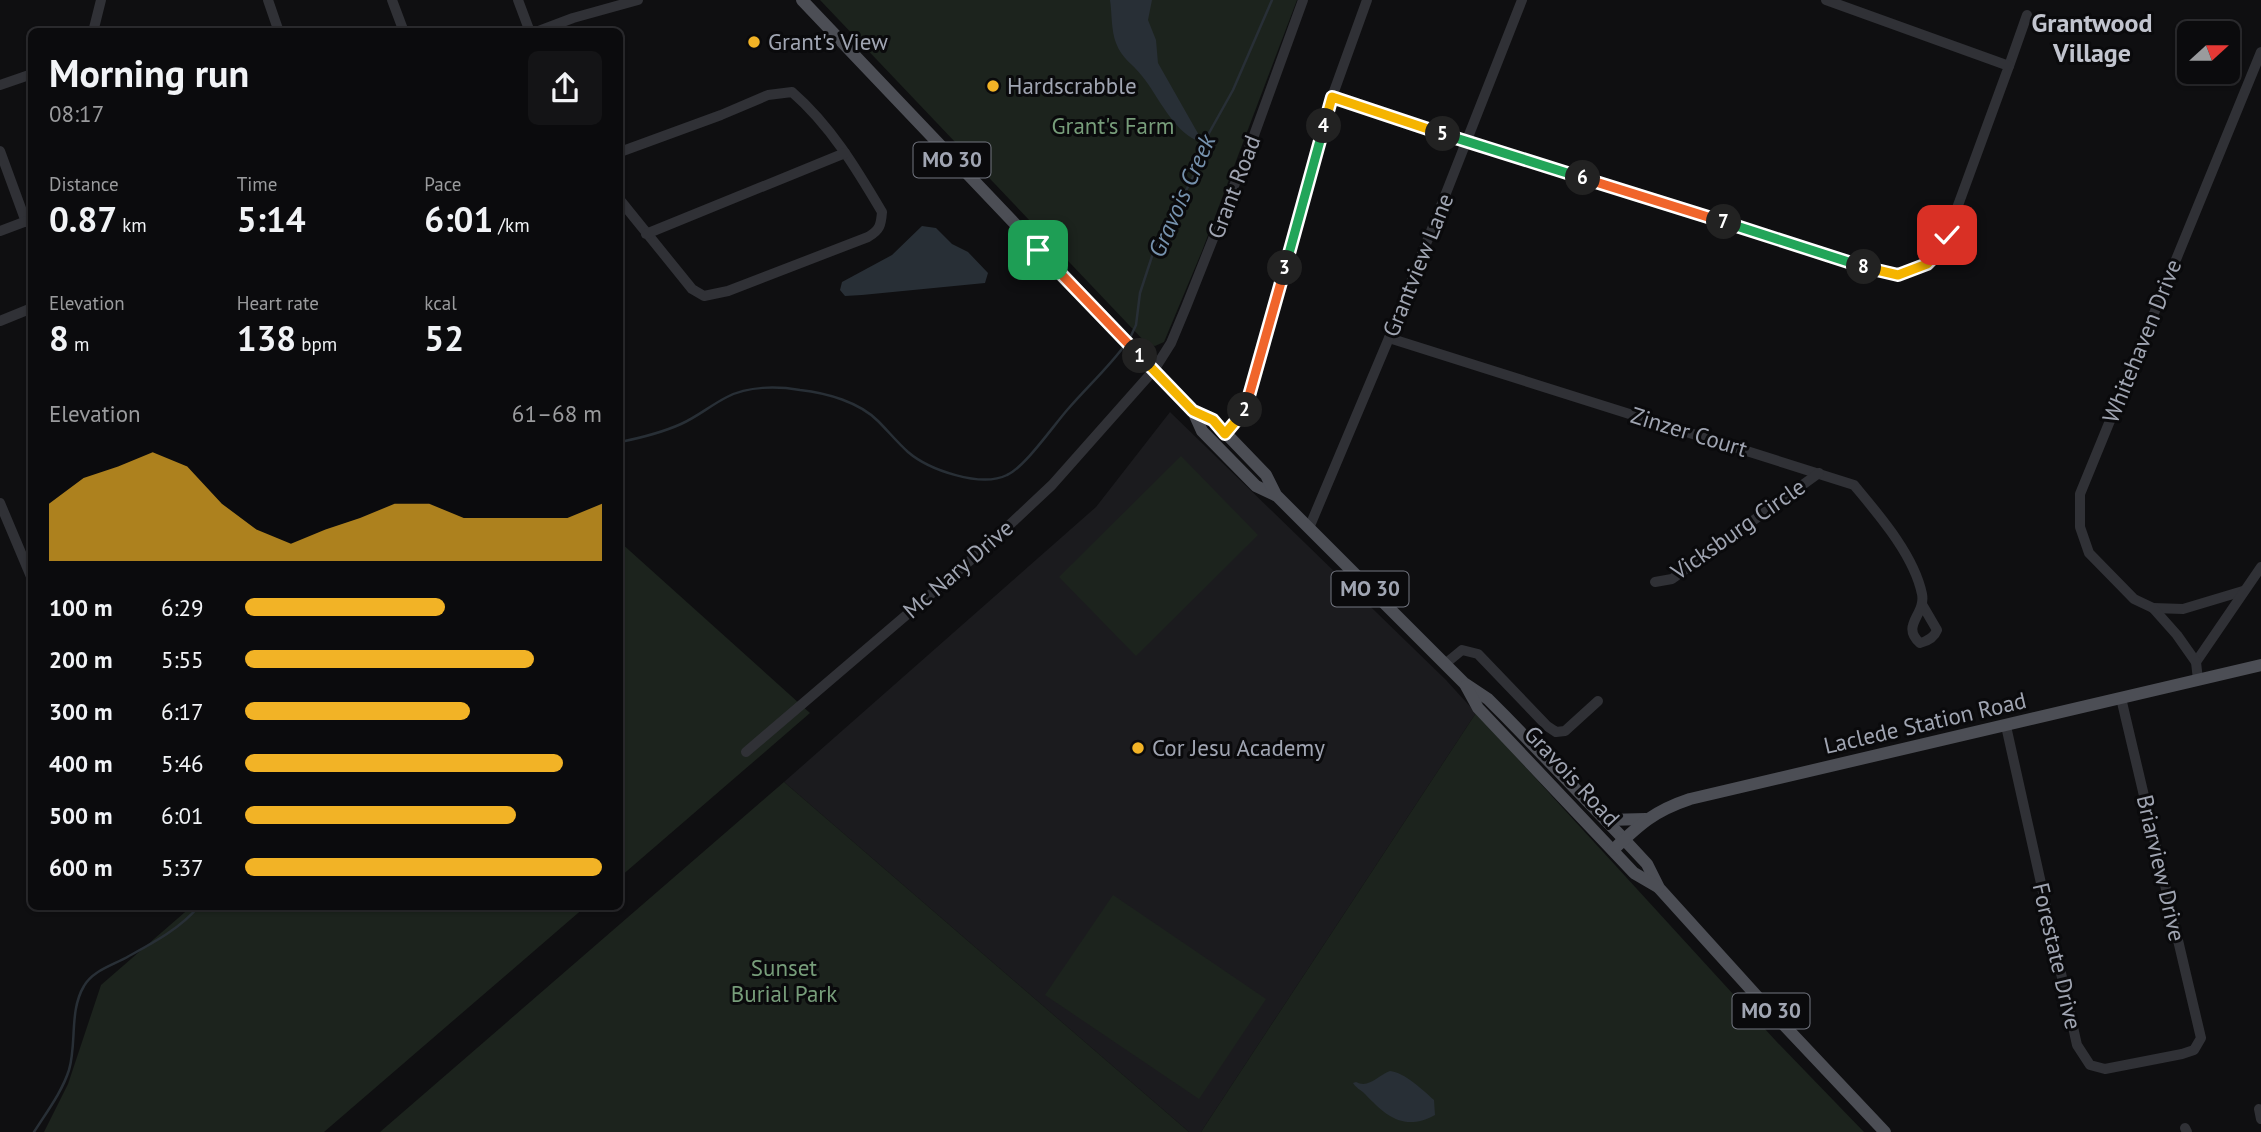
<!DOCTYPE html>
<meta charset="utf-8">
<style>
body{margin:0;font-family:"PT Sans",sans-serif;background:#141416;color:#f1f3f6;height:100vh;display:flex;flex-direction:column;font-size:26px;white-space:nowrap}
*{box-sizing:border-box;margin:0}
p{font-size:23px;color:#9a9b9d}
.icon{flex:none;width:38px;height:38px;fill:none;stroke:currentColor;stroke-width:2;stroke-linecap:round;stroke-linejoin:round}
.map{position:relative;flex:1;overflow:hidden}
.side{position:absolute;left:28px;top:28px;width:595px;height:882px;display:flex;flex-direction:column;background:#0b0b0d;border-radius:10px;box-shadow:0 2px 5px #0004,0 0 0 2px #2b2b2e}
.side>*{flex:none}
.needle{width:46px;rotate:69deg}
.fabs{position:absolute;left:2177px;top:21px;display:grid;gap:14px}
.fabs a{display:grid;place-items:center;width:63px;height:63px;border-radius:10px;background:#0b0b0d;box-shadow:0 2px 5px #0004,0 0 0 2px #2b2b2e;font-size:35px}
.pin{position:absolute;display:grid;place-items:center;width:60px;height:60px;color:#fff;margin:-30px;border-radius:14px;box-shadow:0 4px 10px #0006}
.km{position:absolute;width:35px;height:35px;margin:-18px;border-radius:50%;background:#222;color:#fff;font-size:19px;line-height:35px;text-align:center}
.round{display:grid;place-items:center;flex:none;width:74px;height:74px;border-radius:10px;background:#141416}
.overview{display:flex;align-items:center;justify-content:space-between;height:119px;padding:0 21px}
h1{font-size:38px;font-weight:700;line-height:52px}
.stats{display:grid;grid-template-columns:repeat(3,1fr);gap:10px;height:119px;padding:7px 21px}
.stats div{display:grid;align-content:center}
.stats b{font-size:35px;font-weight:700}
.stats small{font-size:19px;font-weight:400}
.stats p{font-size:19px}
.chart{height:196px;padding:14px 21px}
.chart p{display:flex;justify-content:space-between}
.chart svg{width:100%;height:126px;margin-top:7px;fill:#f2b326;opacity:.7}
ul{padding:0 21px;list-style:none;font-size:23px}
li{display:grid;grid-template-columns:112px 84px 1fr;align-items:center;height:52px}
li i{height:18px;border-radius:9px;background:#f2b326}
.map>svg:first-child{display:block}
.built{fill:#1b1b1e}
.green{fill:#1c231d}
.water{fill:#282f36}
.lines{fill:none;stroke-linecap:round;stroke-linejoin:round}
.stream{stroke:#282f36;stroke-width:2.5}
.minor{stroke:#303136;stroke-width:10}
.major{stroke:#4c4e55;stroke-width:12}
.split-1-casing{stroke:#fff;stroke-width:14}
.split-2-casing{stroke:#fff;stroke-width:14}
.split-3-casing{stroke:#fff;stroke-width:14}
.split-4-casing{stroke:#fff;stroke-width:14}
.split-5-casing{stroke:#fff;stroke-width:14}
.split-6-casing{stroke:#fff;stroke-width:14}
.split-7-casing{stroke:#fff;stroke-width:14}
.split-8-casing{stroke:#fff;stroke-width:14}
.split-9-casing{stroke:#fff;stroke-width:14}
.split-1{stroke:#f0652b;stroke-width:9}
.split-2{stroke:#f5b400;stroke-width:9}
.split-3{stroke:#f0652b;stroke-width:9}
.split-4{stroke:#22a559;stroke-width:9}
.split-5{stroke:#f5b400;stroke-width:9}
.split-6{stroke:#22a559;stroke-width:9}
.split-7{stroke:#f0652b;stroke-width:9}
.split-8{stroke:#22a559;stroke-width:9}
.split-9{stroke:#f5b400;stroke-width:9}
.poi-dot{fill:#f2b326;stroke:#0a0a0c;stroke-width:2.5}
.labels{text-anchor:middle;stroke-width:6;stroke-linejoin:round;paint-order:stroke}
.shield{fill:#0a0a0c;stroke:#737680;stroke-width:2}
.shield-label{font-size:21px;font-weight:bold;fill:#a0a5b2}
.poi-label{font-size:23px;fill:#a0a5b2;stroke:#0a0a0c;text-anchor:start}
.park-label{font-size:23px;fill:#779d7a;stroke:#0a0a0c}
.street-label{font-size:23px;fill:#a0a5b2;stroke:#0a0a0c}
.water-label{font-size:24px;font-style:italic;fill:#7692ae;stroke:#0a0a0c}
.quarter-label{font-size:26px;font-weight:bold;fill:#c1c4ce;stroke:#0a0a0c}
</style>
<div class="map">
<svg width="2261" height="1132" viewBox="0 0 2261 1132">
<rect width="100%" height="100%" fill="#0f0f11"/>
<polygon class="built" points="1170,412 1446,680 1476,713 1201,1132 1189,1132 784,782 1096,507"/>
<g class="green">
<polygon points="820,0 1297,0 1202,251 1164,342 1155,346 1147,344"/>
<polygon points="1181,456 1258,535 1136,656 1059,577"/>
<polygon points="620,542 810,713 620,877"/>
<polygon points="1476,713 1776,1041 1864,1132 1201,1132"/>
<polygon points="784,782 1189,1132 380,1132"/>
<polygon points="1113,895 1266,999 1199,1099 1045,995"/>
<polygon points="192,906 585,906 585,907 324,1132 44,1132 68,1084 101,985"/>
</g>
<g class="water">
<path d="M1110,0h42l-4,20 8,20 2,23 42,74 -2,4c-26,-11 -39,-44 -56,-65 -10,-13 -20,-17 -26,-33 -5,-13 -4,-30 -6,-43z"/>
<polygon points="922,226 936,228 952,244 968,252 988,273 985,283 862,295 845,296 840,290 842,282 892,255"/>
<path d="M1390,1071c14,1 34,20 44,29l1,15c-31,17 -49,1 -70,-21 -4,-4 -9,-6 -12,-11l3,-1c13,7 22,-7 34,-11z"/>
</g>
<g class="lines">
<g class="stream">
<polyline points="1129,340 1136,325 1140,293 1158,238 1174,214 1194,175 1204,142 1233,90 1272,0"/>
<path d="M620,442c20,-4 41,-9 61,-18 16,-7 30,-19 46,-27 21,-11 50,-11 73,-7 27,3 59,12 78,31 10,10 19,21 30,31 21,18 73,36 99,23 18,-8 46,-49 61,-66 19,-22 40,-41 57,-64"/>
<path d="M34,1132c12,-19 28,-40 35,-62 8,-27 0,-59 15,-84 9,-16 30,-21 45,-30 24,-13 52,-28 70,-50"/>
</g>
<g class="minor">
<polyline points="268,0 279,32"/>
<polyline points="392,0 404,32"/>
<polyline points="518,0 530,32"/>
<polyline points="93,32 101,0"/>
<polyline points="536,32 573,18 638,0"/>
<polyline points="2009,66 2027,15"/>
<polyline points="0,85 32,74"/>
<polyline points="1332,97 1883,273 1898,275 1909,271 1927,264 1942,249 2009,66 1826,0"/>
<polyline points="0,151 26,222"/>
<path d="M620,152l101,-37 47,-20 24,-3c38,33 64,76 90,120 -1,13 -2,18 -14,25l-140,54 -24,5 -12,-7 -72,-89"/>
<polyline points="0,231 32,219"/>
<polyline points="646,234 845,153"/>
<polyline points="0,321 32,308"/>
<path d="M1389,338l465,147c25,30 60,70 68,109 4,21 -22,31 -2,49 8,-2 14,-5 17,-13l-14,-24"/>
<polyline points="1225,434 1244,411 1249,400 1332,97 1367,0"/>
<polyline points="0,503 32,579"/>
<polyline points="1309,528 1389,338 1522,0"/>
<polyline points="1655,582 1672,579 1819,473"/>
<polyline points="2153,608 2183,609 2243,591"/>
<polyline points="2196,662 2261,567"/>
<polyline points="1445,664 1462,650 1478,654 1547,726 1556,732 1565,731 1598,701"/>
<polyline points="2198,680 2196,662 2177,635 2153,608 2134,599 2089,553 2080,527 2080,494 2261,52"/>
<polyline points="2006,726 2077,1045 2090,1065 2105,1069 2182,1054 2194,1050 2201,1038 2121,698"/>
<polyline points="746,752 986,547 1052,485 1154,370 1171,343 1186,307 1253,138 1303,0"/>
<polyline points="2259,1109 2261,1119"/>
<polyline points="2185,1128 2187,1132"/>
</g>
<g class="major">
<polyline points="802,0 1193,411 1202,431 1256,486 1275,495"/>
<polyline points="1193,411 1213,420 1266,475 1276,495 1464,683 1488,699 1505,716 1619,834 1647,864 1659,888 1764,1004 1885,1132"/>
<polyline points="1466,686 1478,708 1634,873 1658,887"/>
<polyline points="1606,820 1646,819"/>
<path d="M1613,850c27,-26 41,-39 77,-51l571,-134"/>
</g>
</g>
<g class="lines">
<g class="split-1-casing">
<polyline id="split-1" points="1038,250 1140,356"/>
</g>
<g class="split-2-casing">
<polyline id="split-2" points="1140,356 1193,411 1213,420 1225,434 1245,410"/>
</g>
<g class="split-3-casing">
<polyline id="split-3" points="1245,410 1285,268"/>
</g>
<g class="split-4-casing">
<polyline id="split-4" points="1285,268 1324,126"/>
</g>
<g class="split-5-casing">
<polyline id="split-5" points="1324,126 1332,97 1443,134"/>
</g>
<g class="split-6-casing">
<polyline id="split-6" points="1443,134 1583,178"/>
</g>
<g class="split-7-casing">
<polyline id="split-7" points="1583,178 1724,222"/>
</g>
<g class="split-8-casing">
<polyline id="split-8" points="1724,222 1864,267"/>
</g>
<g class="split-9-casing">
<polyline id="split-9" points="1864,267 1898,275 1927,264 1942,249 1947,235"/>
</g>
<use href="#split-1" class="split-1"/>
<use href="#split-2" class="split-2"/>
<use href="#split-3" class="split-3"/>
<use href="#split-4" class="split-4"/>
<use href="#split-5" class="split-5"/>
<use href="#split-6" class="split-6"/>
<use href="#split-7" class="split-7"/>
<use href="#split-8" class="split-8"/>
<use href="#split-9" class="split-9"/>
</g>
<g class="poi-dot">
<circle cx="754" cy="42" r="7"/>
<circle cx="993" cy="86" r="7"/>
<circle cx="1138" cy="748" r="7"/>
</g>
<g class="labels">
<g class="shield">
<rect x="913.5" y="142.5" width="77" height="35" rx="5"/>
<rect x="1331.5" y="571.5" width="77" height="35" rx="5"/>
<rect x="1732.5" y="993.5" width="77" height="35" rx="5"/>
</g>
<g class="shield-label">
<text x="952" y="167">MO 30</text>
<text x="1370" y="596">MO 30</text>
<text x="1771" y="1018">MO 30</text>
</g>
<g class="poi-label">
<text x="768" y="50">Grant's View</text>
<text x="1007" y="94">Hardscrabble</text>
<text x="1152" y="756">Cor Jesu Academy</text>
</g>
<g class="park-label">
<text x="1113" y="134">Grant's Farm</text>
<text x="784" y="976">Sunset<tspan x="784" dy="26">Burial Park</tspan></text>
</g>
<g class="street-label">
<text transform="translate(1234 187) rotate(-69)" y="8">Grant Road</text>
<text transform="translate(1418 265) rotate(-68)" y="8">Grantview Lane</text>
<text transform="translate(2142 341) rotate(-68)" y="8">Whitehaven Drive</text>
<text transform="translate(1689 432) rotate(17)" y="8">Zinzer Court</text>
<text transform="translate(1738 529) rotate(-35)" y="8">Vicksburg Circle</text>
<text transform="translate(958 569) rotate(-41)" y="8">Mc Nary Drive</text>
<text transform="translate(1925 723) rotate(-13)" y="8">Laclede Station Road</text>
<text transform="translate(1572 776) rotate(47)" y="8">Gravois Road</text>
<text transform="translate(2161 868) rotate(77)" y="8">Briarview Drive</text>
<text transform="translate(2057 956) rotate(77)" y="8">Forestate Drive</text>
</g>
<g class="water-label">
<text transform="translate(1182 196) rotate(-66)" y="8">Gravois Creek</text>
</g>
<g class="quarter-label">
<text x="2092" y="32">Grantwood<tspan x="2092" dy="30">Village</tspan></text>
</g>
</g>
</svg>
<div class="fabs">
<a><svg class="needle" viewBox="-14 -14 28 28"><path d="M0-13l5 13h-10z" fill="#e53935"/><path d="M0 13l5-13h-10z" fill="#9a9b9d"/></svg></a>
</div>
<div class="pin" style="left:1038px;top:250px;background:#1e9e55"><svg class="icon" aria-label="arrive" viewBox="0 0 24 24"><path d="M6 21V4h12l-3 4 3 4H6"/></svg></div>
<div class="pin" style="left:1947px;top:235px;background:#d93025"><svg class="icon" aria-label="check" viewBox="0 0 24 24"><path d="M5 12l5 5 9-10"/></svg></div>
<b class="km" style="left:1140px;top:356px">1</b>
<b class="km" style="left:1245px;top:410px">2</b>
<b class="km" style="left:1285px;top:268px">3</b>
<b class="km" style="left:1324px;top:126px">4</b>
<b class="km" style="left:1443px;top:134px">5</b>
<b class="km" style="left:1583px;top:178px">6</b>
<b class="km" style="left:1724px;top:222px">7</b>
<b class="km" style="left:1864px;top:267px">8</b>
<section class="side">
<div class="overview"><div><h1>Morning run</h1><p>08:17</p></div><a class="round"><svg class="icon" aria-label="share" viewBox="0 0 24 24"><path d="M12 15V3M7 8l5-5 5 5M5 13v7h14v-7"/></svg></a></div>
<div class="stats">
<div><p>Distance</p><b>0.87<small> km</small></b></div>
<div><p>Time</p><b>5:14</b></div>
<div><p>Pace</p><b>6:01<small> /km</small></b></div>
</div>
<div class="stats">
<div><p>Elevation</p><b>8<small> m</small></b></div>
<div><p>Heart rate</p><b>138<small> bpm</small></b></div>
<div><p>kcal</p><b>52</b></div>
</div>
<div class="chart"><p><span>Elevation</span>61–68 m</p>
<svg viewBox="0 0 160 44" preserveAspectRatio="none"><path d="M0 44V24L10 15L20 11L30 6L40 11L50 24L60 33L70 38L80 33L90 29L100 24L110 24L120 29L130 29L140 29L150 29L160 24V44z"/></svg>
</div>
<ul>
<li><b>100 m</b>6:29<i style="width:56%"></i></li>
<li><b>200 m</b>5:55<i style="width:81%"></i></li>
<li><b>300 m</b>6:17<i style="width:63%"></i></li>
<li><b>400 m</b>5:46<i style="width:89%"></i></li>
<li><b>500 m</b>6:01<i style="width:76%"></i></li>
<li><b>600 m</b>5:37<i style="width:100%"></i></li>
</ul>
</section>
</div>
